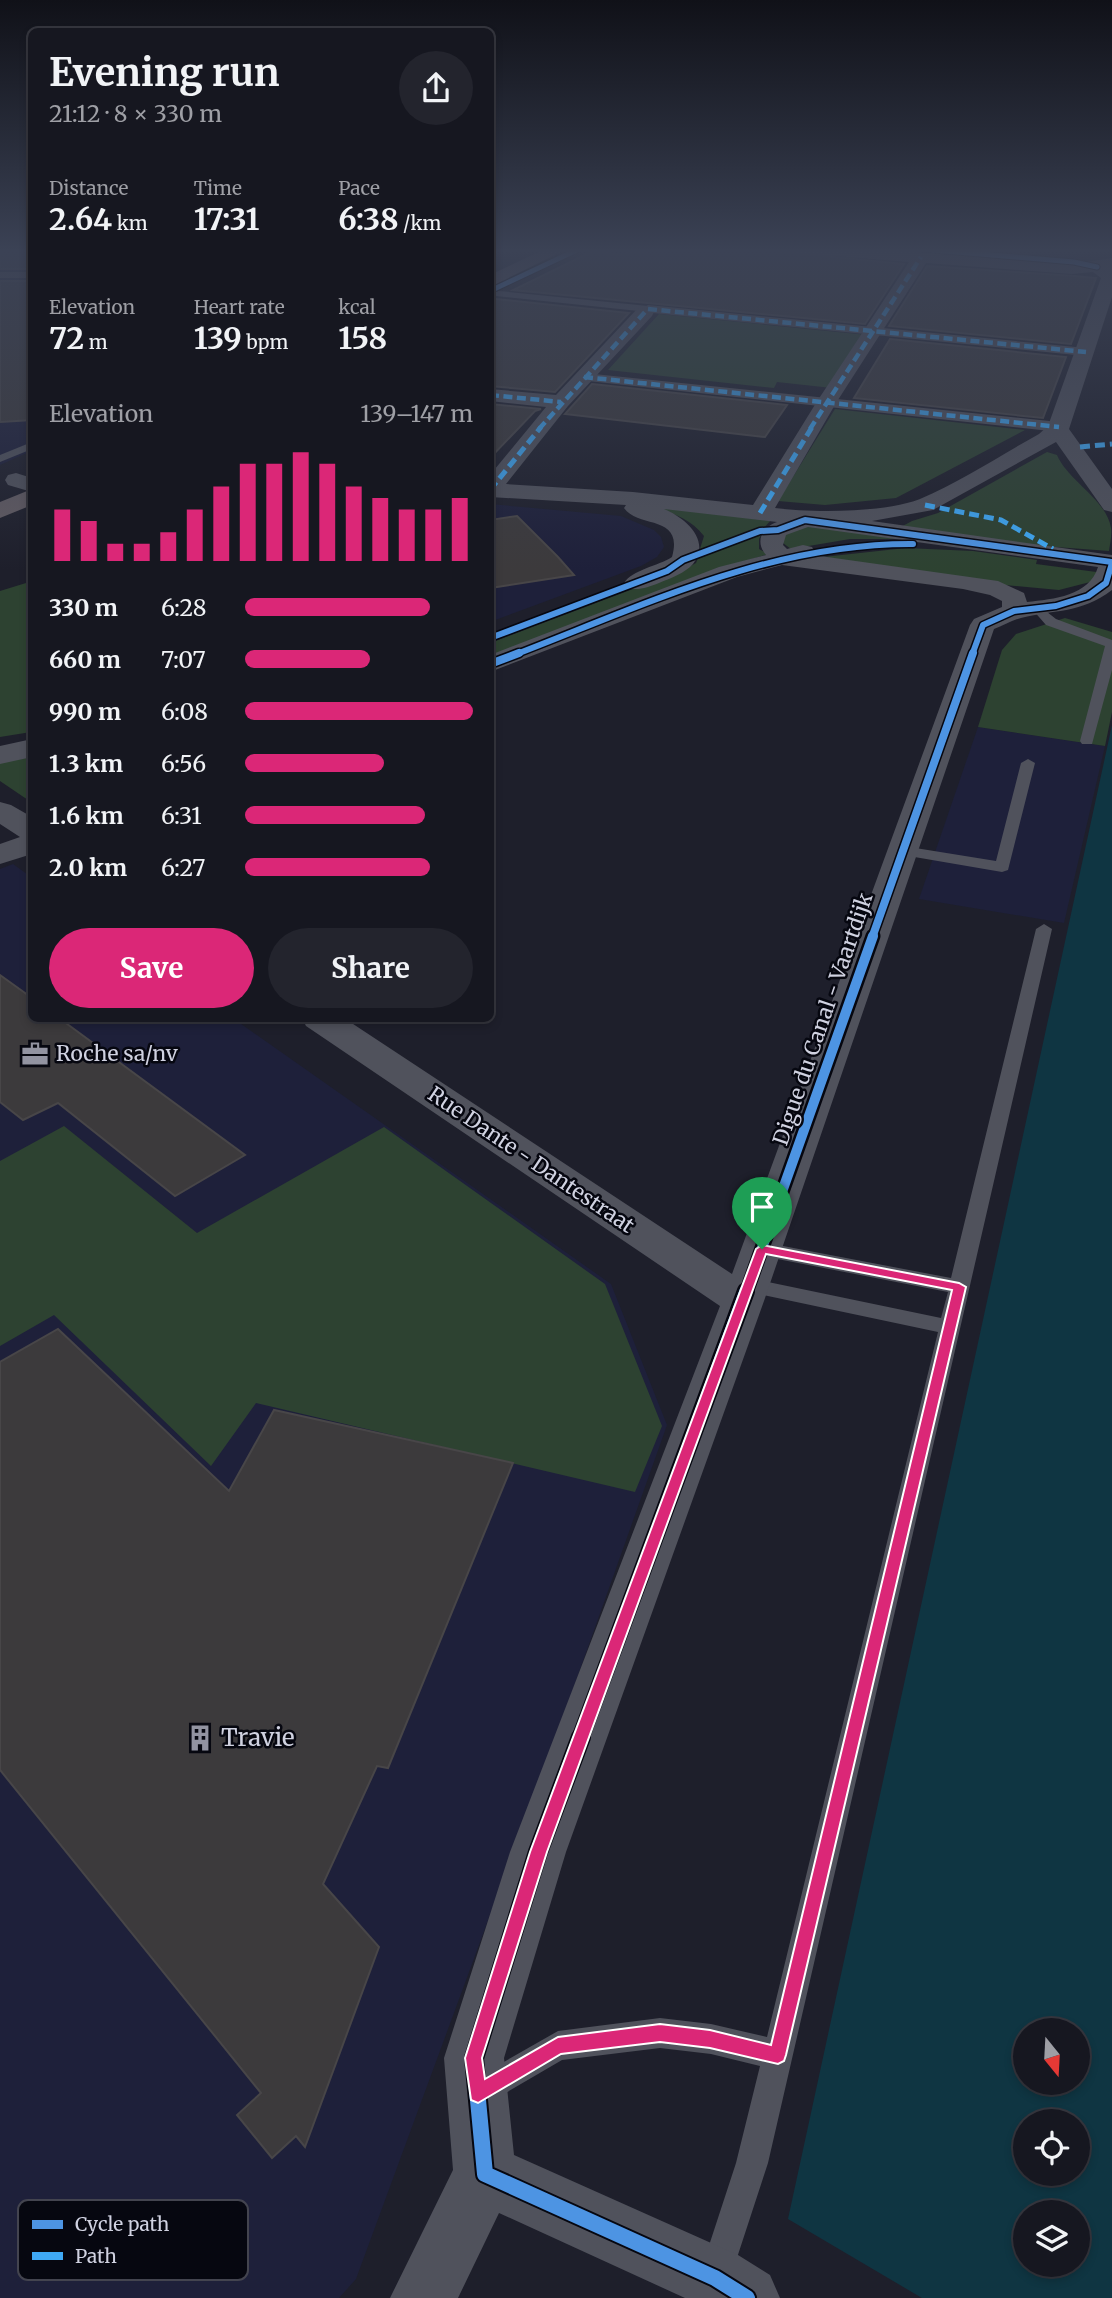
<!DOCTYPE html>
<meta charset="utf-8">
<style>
body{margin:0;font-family:Merriweather,serif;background:#23242d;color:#f1f3f6;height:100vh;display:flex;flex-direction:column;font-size:26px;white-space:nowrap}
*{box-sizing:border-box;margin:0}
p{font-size:23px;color:#9e9fa5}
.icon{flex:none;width:38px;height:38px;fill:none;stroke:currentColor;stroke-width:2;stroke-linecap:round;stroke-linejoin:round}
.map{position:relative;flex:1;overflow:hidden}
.side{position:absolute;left:28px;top:28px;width:466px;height:994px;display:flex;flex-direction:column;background:#161720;border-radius:10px;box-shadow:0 4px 10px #0003,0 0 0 2px #35363e}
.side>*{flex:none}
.needle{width:46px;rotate:162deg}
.tools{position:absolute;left:1013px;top:2018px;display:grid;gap:14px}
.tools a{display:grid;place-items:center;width:77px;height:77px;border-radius:50%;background:#161720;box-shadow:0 4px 10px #0003,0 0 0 2px #35363e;font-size:35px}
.pin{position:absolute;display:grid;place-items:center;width:60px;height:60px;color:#fff;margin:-72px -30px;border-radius:50% 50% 50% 0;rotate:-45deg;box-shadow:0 0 7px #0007}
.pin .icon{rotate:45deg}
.round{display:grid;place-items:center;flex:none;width:74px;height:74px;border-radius:37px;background:#23242d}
.headline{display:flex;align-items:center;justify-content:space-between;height:119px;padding:0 21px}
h1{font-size:38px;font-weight:700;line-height:52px}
.stats{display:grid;grid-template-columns:repeat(3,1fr);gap:10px;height:119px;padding:7px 21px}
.stats div{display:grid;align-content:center}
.stats b{font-size:30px;font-weight:700}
.stats small{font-size:19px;font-weight:400}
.stats p{font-size:19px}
.chart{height:196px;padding:14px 21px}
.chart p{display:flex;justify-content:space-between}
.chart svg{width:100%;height:126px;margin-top:7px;stroke:#db2777;stroke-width:6}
.button{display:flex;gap:14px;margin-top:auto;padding:14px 21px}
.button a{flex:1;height:80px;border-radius:42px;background:#db2777;color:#fff;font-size:28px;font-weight:700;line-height:80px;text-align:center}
.button a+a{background:#23242d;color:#f1f3f6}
ul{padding:0 21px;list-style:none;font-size:23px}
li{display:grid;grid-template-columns:112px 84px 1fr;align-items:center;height:52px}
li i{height:18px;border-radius:9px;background:#db2777}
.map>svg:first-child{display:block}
.built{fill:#1e203a}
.green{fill:#2d4231}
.water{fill:#0f3542;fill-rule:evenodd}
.building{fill:#3c3a3c;stroke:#484648;stroke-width:2}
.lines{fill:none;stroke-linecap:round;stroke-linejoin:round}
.service{fill:#50525c;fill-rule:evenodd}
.pedestrian{fill:#50525c;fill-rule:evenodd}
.minor{fill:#50525c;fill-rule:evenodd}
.primary{fill:#615b62;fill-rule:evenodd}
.quiet-far1{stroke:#3fa9f5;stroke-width:4.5;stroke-dasharray:9 4.5;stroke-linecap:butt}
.quiet{stroke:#3fa9f5;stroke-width:5;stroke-dasharray:10 5;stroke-linecap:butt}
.cycleway-far5-casing{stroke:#060710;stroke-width:7}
.cycleway-far4-casing{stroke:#060710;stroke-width:9}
.cycleway-far3-casing{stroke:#060710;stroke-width:11}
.cycleway-far2-casing{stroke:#060710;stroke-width:15}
.cycleway-far1-casing{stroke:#060710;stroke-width:18}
.cycleway-casing{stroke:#060710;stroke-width:20}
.cycleway-far5{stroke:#4d94e3;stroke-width:5}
.cycleway-far4{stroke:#4d94e3;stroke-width:6}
.cycleway-far3{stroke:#4d94e3;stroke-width:8}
.cycleway-far2{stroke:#4d94e3;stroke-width:10}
.cycleway-far1{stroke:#4d94e3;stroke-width:13}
.cycleway{stroke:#4d94e3;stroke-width:16}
.route{fill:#db2777;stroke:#fff;stroke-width:2;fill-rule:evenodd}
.labels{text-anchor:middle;stroke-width:5;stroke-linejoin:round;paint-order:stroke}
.street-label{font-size:21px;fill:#d0d2e1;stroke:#060710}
.poi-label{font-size:21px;fill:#d0d2e1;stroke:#060710;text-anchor:start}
.near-poi-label{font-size:24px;fill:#d0d2e1;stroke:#060710;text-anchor:start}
.key{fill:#060710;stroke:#43444f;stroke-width:2}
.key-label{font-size:19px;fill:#d0d2e1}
</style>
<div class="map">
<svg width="1112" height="2298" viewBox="0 0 1112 2298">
<rect width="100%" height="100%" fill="#1e1f2b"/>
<g class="built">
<polygon points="0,248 31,248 31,451 0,465"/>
<polygon points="922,248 1095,248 1075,261"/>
<polygon points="490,504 621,516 654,530 661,537 664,547 657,557 641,566 490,622"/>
<polygon points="978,727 1105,746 1064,923 919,899"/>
<polygon points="13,864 31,877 32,1018 234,1019 611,1284 667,1425 571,1695 356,2279 339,2298 0,2298 0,869"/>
</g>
<g class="green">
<polygon points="659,314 867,335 832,388 777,382 774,388 608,370"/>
<polygon points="835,409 1025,430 896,498 825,505 778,501"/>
<path d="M1047,452l10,3c11,26 50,45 54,73 1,7 -1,16 -2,23l-108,-8 -102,-15 13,-7 26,-8z"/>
<path d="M655,507l116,13 -8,9 -14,2 -50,21 5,-16c-12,-16 -31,-23 -49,-29z"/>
<polygon points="811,525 897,539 850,539 791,549 783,543 782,538 788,532"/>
<polygon points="762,533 759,539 759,549 768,554 727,567 490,660 490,643 683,570 696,563 698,558"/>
<polygon points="906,548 973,551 1037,560 1036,564 1104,573 1094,581 1059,590 994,584 823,557"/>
<polygon points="26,583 32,583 31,732 0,737 0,591"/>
<polygon points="1065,618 1112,632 1112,712 1105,746 978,727 1002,650 1016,634"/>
<polygon points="31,754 31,802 0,781 0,762"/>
<polygon points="64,1126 197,1233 384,1127 605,1284 662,1426 635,1492 256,1403 211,1466 54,1315 0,1346 0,1161"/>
</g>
<path class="water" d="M1112,725v1573h-190l-134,-79zM1026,2030h52v52h-52zM1026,2121h52v53h-52zM1026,2212h52v52h-52z"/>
<g class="building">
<rect x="0" y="248" width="32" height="21"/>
<polygon points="687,248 746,248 904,264 865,324 513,290 593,251 617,254"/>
<polygon points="904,248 1021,248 1017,257"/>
<polygon points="927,266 1075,276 1096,278 1071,344 889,326"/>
<polygon points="0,281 32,281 32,420 0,422"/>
<polygon points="495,298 496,299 629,313 555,392 490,386 490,301"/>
<polygon points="890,339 1066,357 1043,418 854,398"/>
<polygon points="592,384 787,405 765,437 565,414"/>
<polygon points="490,404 541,409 535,411 490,458"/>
<polygon points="517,516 558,557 574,575 490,588 490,520"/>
<polygon points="0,975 32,998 32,1018 59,1018 245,1155 175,1196 58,1103 23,1120 0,1102"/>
<polygon points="58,1329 229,1491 274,1410 513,1463 388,1768 377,1766 323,1884 379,1947 305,2147 296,2136 272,2158 237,2115 261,2093 0,1770 0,1362"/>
</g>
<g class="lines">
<g class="service">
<rect x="0" y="272" width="32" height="6"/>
<polygon points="499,291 648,306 653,309 648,312 496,296 496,292"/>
<polygon points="32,442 32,449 0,462 0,455"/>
<polygon points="1038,605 1056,619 1112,640 1112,670 1092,744 1082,744 1080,741 1105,646 1046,625 1032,609"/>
<polygon points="1028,759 1035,763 1008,870 1002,872 897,854 895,851 903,846 996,861 1021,763"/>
<polygon points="1044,924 1052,929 768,2163 732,2273 728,2285 716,2289 704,2285 700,2273 736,2163 760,2066 711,2054 660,2048 562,2060 485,2105 474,2101 470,2090 474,2079 558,2031 660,2018 711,2024 767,2037 938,1332 749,1292 742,1290 739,1285 742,1280 749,1278 941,1318 948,1292 762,1256 755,1254 752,1249 755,1244 762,1242 951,1278 1036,929"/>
</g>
<g class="pedestrian">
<polygon points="648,305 1086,348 1093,352 1086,356 643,312 641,309"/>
<polygon points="584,373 1059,422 1067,427 1059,432 579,380 577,377 579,374"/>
</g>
<g class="minor">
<path d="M791,248h77l204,16 40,-6v39l-43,132 43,60v23l-8,-2 -48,-68 -123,68 -61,11 240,34v35c-32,24 -56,19 -91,28 -9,2 -18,8 -27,11l-230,672 -198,551 -62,206 10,97 224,100 32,20 10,23h-95l-186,-85 -41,85h-68l63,-128 -9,-112 66,-206 210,-546 -414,-280 -4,-8h42l388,256 238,-649 4,-6 28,-12v-6l-12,-6 -27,-6 -181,-24 -45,12 -247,95v-17l229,-88 47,-12c-11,-13 -5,-27 11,-33l-113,-13c20,8 48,31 29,55 -8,9 -22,14 -34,19 -11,4 -20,8 -32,5l-3,-5c8,-13 34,-17 48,-26 12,-43 -33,-28 -48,-49l2,-3 -136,-8v-22l56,-68 -56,-6v-12l66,6 82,-87h14l2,4 -2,4 -84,90 -62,78 127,8 120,13 63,-102 93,-141 -110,-9zM926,263l146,11 21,-2 8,6 -53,148 -9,8c-38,21 -79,48 -119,65 -37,14 -107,14 -145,9l61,-105zM808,527l290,40c-9,29 -44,32 -71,35l-3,-9 -26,-12 -185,-26 2,-3 -3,-5 -9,-2 -16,4 -4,-4 3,-10z"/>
<polygon points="16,473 32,478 32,492 8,485 5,480 8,475"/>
<polygon points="32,739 32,757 0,764 0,746"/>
<polygon points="0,802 11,805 32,817 32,854 0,864 0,844 20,837 0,824"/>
</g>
<g class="primary">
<polygon points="547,248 569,248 490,287 490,275"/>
<polygon points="32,489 32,505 0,518 0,502"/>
</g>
<g class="quiet-far1">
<polyline points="648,309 1086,352"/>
<polyline points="584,377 1059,427"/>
<polyline points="490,395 561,402"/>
<polyline points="539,429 645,312"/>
<polyline points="810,429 921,257"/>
</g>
<g class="quiet">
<polyline points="1080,447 1112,444"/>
<polyline points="490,490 541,427"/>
<polyline points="925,505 1001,520 1053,549"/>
<polyline points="760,513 812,427"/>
</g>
<g class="cycleway-far5-casing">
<g id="cycleway-far5">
<polyline points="910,248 1074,262 1097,267"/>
<polyline points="490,291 581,248"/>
</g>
</g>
<g class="cycleway-far4-casing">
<g id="cycleway-far4">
<polyline points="490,638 667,571 683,560 760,531 778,530 805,520 1112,562"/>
<path d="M514,655c130,-50 258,-112 399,-111"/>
<polyline points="972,655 983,625 1014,611 1056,606 1088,596 1106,583 1112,563"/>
</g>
</g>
<g class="cycleway-far3-casing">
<g id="cycleway-far3">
<polyline points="490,664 519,653"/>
<polyline points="872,938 973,653"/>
</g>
</g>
<g class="cycleway-far2-casing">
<polyline id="cycleway-far2" points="746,1293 873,936"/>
</g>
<g class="cycleway-far1-casing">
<polyline id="cycleway-far1" points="580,1739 746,1291"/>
</g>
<g class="cycleway-casing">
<polyline id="cycleway" points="581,1737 538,1852 474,2058 485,2174 715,2278 747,2298"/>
</g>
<use href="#cycleway-far5" class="cycleway-far5"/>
<use href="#cycleway-far4" class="cycleway-far4"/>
<use href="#cycleway-far3" class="cycleway-far3"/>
<use href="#cycleway-far2" class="cycleway-far2"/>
<use href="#cycleway-far1" class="cycleway-far1"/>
<use href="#cycleway" class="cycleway"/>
</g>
<linearGradient id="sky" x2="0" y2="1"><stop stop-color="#101118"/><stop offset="0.44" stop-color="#3b4255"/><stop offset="1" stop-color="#3b4255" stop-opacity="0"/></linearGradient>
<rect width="1112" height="570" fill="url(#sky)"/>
<path class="route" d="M762,1245l197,38 7,4 -180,768 -2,6 -6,3 -68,-16 -50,-6 -99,12 -83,49 -7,-3 -6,-42 65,-206 226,-603zM766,1254l186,36 -181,755 -61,-15 -50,-6 -102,13 -73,42 -3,-21 65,-206z"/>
<defs>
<g id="office-bare" transform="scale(2.1)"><path d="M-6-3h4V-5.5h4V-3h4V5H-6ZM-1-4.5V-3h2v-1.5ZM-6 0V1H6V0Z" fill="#9293a1" stroke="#060710" stroke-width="2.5" paint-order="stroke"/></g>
<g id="building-bare" transform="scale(2.1)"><path d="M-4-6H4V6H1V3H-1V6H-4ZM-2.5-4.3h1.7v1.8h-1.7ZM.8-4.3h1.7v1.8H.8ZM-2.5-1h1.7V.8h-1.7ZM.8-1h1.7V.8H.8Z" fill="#9293a1" stroke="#060710" stroke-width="2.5" paint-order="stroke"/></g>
</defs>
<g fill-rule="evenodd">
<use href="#office-bare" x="35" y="1054"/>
<use href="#building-bare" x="200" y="1738"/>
</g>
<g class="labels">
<g class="street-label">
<text transform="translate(823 1019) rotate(-71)" y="7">Digue du Canal - Vaartdijk</text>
<text transform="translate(531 1160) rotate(34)" y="7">Rue Dante - Dantestraat</text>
</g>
<g class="poi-label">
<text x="56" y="1061">Roche sa/nv</text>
</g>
<g class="near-poi-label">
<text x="221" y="1746">Travie</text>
</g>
</g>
<rect x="18" y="2200" width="230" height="80" rx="10" class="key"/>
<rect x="32" y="2220" width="31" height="9" fill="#4d94e3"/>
<rect x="32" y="2252" width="31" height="8" fill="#3fa9f5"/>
<g class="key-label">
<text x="75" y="2231">Cycle path</text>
<text x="75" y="2263">Path</text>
</g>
</svg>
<div class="tools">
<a><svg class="needle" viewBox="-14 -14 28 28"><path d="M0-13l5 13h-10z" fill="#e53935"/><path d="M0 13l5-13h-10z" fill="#9e9fa5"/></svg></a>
<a><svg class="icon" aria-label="locate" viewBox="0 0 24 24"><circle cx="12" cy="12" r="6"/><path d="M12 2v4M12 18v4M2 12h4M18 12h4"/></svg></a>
<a><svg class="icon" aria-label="layers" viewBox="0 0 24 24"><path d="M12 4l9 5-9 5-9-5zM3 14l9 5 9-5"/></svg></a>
</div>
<div class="pin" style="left:762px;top:1249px;background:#1e9e55"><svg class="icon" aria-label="arrive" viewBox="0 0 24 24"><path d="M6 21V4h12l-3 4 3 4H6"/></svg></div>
<section class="side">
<div class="headline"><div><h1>Evening run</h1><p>21:12 · 8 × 330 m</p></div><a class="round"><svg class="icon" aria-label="share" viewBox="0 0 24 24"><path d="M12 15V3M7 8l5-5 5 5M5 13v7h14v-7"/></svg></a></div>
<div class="stats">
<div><p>Distance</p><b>2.64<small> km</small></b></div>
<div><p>Time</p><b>17:31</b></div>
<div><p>Pace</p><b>6:38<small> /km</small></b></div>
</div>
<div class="stats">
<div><p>Elevation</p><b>72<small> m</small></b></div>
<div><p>Heart rate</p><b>139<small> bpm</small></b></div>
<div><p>kcal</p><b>158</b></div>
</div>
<div class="chart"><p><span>Elevation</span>139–147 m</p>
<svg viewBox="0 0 160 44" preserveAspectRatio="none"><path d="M5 44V26M15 44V30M25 44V38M35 44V38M45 44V34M55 44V26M65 44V18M75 44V10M85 44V10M95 44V6M105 44V10M115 44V18M125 44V22M135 44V26M145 44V26M155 44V22"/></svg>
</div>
<ul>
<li><b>330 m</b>6:28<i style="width:81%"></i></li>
<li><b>660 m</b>7:07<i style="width:55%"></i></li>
<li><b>990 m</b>6:08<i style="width:100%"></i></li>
<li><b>1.3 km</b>6:56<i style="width:61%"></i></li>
<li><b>1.6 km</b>6:31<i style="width:79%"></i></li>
<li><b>2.0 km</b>6:27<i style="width:81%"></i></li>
</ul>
<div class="button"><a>Save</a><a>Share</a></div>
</section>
</div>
